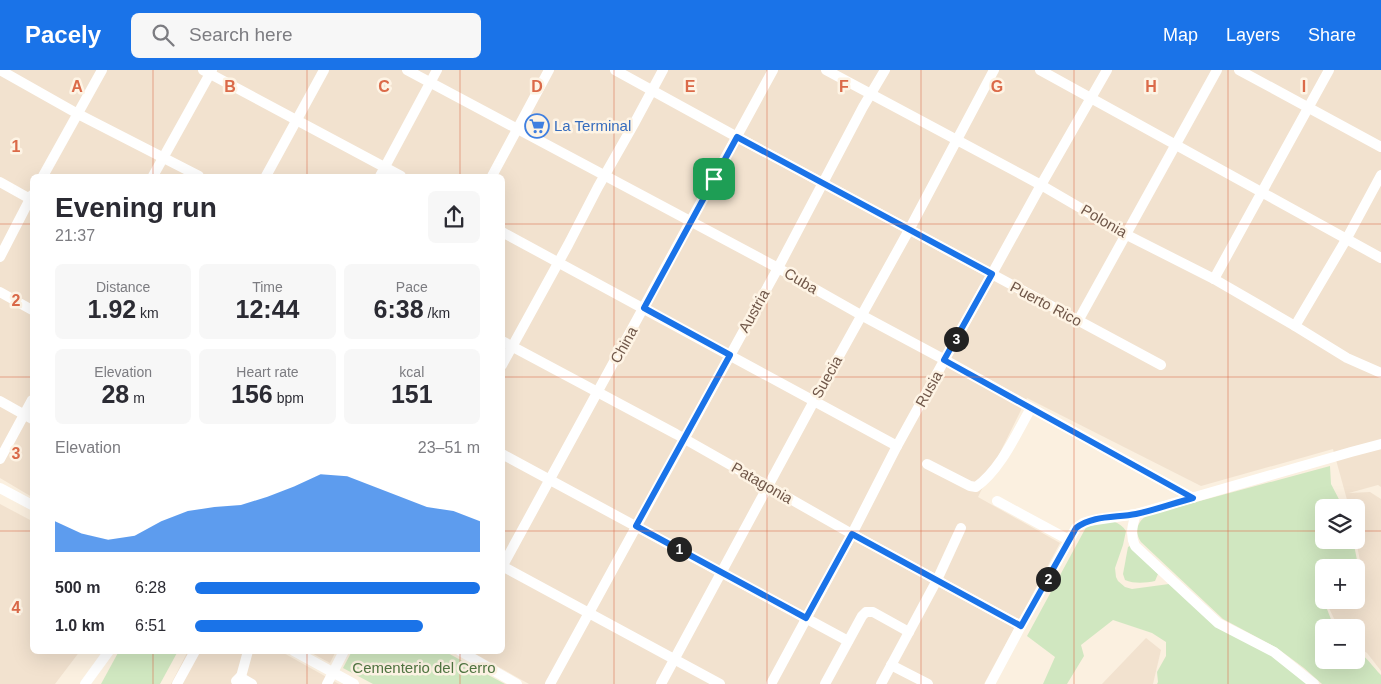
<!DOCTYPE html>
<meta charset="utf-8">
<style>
body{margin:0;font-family:Arial,sans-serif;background:#f7f7f7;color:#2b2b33;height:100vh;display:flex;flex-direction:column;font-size:19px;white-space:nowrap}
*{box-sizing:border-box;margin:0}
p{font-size:16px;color:#7c7c81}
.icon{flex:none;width:28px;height:28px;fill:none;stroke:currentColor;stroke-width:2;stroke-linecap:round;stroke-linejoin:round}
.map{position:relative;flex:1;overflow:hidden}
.drawer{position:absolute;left:30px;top:104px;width:475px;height:480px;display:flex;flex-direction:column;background:#fff;border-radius:8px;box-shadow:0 5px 20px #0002}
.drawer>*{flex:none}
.controls{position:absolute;left:1315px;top:429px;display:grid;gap:10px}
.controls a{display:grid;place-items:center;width:50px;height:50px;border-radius:8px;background:#fff;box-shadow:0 5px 20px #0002;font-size:25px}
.pin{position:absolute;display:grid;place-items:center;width:42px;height:42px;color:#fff;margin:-21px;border-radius:10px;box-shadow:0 2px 8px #0006}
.km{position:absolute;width:25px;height:25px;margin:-12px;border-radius:50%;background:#222;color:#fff;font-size:14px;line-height:25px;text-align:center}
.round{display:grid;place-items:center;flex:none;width:52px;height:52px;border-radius:8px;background:#f7f7f7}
.summary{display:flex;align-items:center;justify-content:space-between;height:85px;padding:0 25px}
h1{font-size:28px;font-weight:700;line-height:38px}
.figures{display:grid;grid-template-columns:repeat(3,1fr);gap:8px;height:85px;padding:5px 25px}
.figures div{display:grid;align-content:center;border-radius:8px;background:#f7f7f7;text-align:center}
.figures b{font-size:25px;font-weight:700}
.figures small{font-size:14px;font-weight:400}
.figures p{font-size:14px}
.chart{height:140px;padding:10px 25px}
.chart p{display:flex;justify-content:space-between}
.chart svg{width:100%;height:90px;margin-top:5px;fill:#1a73e8;opacity:.7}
ul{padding:0 25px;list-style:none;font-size:16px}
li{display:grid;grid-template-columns:80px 60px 1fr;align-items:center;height:38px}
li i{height:12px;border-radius:6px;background:#1a73e8}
header{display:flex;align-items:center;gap:30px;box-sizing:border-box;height:70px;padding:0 25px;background:#1a73e8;color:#fff}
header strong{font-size:24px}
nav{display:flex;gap:28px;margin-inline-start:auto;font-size:18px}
.search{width:350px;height:45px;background:#f7f7f7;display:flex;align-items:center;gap:12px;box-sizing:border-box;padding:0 18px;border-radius:8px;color:#7c7c81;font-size:19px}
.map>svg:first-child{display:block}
.residential{fill:#f2e2cf}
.green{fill:#d0e7c0}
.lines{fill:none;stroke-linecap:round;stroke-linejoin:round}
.minor{stroke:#fff;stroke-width:10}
.route-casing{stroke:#fff;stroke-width:10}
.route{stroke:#1a73e8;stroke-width:6}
.grid{fill:none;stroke:#db6a49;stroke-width:1;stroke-opacity:0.55}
.labels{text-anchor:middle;stroke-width:5;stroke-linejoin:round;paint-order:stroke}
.shop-label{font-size:15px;fill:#366cbe;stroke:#fef4e5;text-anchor:start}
.street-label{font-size:15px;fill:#705749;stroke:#fef4e5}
.park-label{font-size:15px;fill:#517642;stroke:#fef4e5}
.grid-label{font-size:16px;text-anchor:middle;font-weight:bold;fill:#db6a49;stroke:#fef4e5;stroke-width:5;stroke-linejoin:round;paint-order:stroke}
</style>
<header>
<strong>Pacely</strong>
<div class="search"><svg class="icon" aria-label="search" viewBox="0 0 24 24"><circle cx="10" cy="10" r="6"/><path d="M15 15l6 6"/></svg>Search here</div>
<nav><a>Map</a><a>Layers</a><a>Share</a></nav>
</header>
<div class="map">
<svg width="1381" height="614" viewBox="0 0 1381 614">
<rect width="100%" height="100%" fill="#fbf0e0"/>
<g class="residential">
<polygon points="0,0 1381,0 1381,417 1378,415 1349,423 1370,422 1381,429 1381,601 1367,583 1356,576 1356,558 1338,557 1328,536 1332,530 1356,530 1355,497 1360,491 1356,470 1356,438 1349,437 1333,379 1201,416 1027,328 978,427 1060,473 984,614 529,614 470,581 502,581 502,106 32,106 32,427 0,408"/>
<polygon points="0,434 32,451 32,581 80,581 55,614 0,614"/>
<polygon points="1146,568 1161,580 1153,614 1102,614"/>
<polygon points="188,581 280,581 339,614 171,614"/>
<polygon points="308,581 336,581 330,593"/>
</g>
<g class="green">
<path d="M1330,396l1,18 12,23 -19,1v32h29l4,20 -6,7 -27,1v32h4l-3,4 9,23 -10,1v32h32v-10c10,6 17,17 25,25v9h-59l-18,-16 -27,-20 -54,-29 -82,-77c-7,-10 -4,-21 7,-27z"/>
<path d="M1090,450c13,0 28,-2 36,11l-3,14 -8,23 1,9 2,4 7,6 7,2 37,-5 102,71 38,29h-152l1,-2 -1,-10 9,-16v-14l-14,-9 -39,-13 -32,25 3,11 -17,28h-24l12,-27 -28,-21z"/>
<path d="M1130,476l28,28 -3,7c-9,2 -21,3 -30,-1l-2,-6 5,-27z"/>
<polygon points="119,581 178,581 160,614 101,614"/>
<polygon points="352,581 444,581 505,614 373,614 343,598"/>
</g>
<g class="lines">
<g class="minor">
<polyline points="0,0 78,44 199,106"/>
<polyline points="203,0 401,106"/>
<polyline points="407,0 778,198 861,245 945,290 1193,428"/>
<polyline points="615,0 737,67 1161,295"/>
<polyline points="826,0 1041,115 1125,164 1214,209 1295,256 1347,288 1381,303"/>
<polyline points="1040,0 1381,188"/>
<polyline points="1239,0 1381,77"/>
<polyline points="43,106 102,0"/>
<polyline points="153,106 212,0"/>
<polyline points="266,106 324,0"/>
<polyline points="380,106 437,0"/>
<polyline points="492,106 549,0"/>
<polyline points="0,112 32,130"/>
<polyline points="502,162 897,376"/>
<polyline points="0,187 32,125"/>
<polyline points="1214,209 1329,0"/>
<polyline points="0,222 32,240"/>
<polyline points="1078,251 1217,0"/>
<polyline points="1295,256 1347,168 1381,105"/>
<polyline points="502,271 676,364 852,464 1021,556"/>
<polyline points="502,295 568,175 598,117 635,52 663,0"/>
<polyline points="0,331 32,349"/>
<polyline points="502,384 848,571"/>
<polyline points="0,389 32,330"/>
<path d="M927,394l43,22 6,1c25,-18 40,-53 55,-79"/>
<polyline points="0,418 32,435"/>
<polyline points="997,431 1069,470"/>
<polyline points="502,496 720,614"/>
<polyline points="502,497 773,0"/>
<polyline points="294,581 354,614"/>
<polyline points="460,581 517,614"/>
<polyline points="891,595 928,614"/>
<polyline points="236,611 240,607 252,614"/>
<polyline points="85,614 109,581"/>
<polyline points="177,614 195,581"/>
<polyline points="239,614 248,581"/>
<polyline points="327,614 344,581"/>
<polyline points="550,614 778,198 863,37 885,0"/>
<polyline points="661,614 814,331 909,160 994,0"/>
<polyline points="771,614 852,464 897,376 1041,115 1107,0"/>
<polyline points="825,614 862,546 866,542 873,542 909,562"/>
<polyline points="881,614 937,510 961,458"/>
<polyline points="990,614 1021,556 1076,458 1083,453 1089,451 1136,444"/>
<path d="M1314,614l-40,-32 -56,-29 -83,-77c-5,-11 -3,-20 1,-32l215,-62 30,-8"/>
</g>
</g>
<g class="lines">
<g class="route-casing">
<path id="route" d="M737,67l255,137 -48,86 249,138c-19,5 -38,12 -57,16 -20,4 -43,1 -60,14l-55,98 -169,-92 -46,84 -170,-92 94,-171 -86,-47z"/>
</g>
<use href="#route" class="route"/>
</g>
<path class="grid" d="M153,0v106M307,0v106M460,0v106M614,0v614M767,0v614M921,0v614M1074,0v614M1228,0v614M0,154h32M502,154h879M0,307h32M502,307h879M0,461h32M502,461h822M1356,461h25M153,581v33M307,581v33M460,581v33"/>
<defs>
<g id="supermarket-ring" transform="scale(1.25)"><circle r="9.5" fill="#fef4e5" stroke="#3f7fe0" stroke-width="1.5"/><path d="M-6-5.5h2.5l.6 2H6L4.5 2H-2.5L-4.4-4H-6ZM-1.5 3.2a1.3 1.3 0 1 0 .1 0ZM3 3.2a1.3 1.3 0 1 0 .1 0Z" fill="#3f7fe0"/></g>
</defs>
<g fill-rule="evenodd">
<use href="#supermarket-ring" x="537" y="56"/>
</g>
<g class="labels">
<g class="shop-label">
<text x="554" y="61">La Terminal</text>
</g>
<g class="street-label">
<text transform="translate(1104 151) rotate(30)" y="5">Polonia</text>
<text transform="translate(801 211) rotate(30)" y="5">Cuba</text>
<text transform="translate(1046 234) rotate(28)" y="5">Puerto Rico</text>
<text transform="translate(754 241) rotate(-61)" y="5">Austria</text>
<text transform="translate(624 275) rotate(-61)" y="5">China</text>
<text transform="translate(827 307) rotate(-61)" y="5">Suecia</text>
<text transform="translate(929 319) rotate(-61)" y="5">Rusia</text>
<text transform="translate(762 413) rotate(30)" y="5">Patagonia</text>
</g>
<g class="park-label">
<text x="424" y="603">Cementerio del Cerro</text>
</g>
</g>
<g class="grid-label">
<text x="77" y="22">A</text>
<text x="230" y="22">B</text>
<text x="384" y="22">C</text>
<text x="537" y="22">D</text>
<text x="690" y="22">E</text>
<text x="844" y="22">F</text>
<text x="997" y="22">G</text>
<text x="1151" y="22">H</text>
<text x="1304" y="22">I</text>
<text x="16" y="82">1</text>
<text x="16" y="236">2</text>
<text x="16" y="389">3</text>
<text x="16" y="543">4</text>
</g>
</svg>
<div class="controls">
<a><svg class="icon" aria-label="layers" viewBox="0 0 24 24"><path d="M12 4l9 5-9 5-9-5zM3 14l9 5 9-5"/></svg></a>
<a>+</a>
<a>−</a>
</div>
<div class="pin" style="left:714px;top:109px;background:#1e9e55"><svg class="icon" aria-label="arrive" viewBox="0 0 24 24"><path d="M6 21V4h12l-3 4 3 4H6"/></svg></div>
<b class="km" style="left:679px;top:479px">1</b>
<b class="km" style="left:1048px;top:509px">2</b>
<b class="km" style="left:956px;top:269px">3</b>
<section class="drawer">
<div class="summary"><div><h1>Evening run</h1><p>21:37</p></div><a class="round"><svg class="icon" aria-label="share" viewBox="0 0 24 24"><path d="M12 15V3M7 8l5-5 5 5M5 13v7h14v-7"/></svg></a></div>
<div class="figures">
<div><p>Distance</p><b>1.92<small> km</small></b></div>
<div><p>Time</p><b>12:44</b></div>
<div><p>Pace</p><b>6:38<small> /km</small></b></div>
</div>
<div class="figures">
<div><p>Elevation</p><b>28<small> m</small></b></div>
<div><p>Heart rate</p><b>156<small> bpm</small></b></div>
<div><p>kcal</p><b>151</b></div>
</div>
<div class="chart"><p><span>Elevation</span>23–51 m</p>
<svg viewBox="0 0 160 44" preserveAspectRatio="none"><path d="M0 44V29L10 35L20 38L30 36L40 29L50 24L60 22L70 21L80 17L90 12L100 6L110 7L120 12L130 17L140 22L150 24L160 29V44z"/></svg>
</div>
<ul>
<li><b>500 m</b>6:28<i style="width:100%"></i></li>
<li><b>1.0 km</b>6:51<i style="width:80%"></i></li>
</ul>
</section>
</div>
